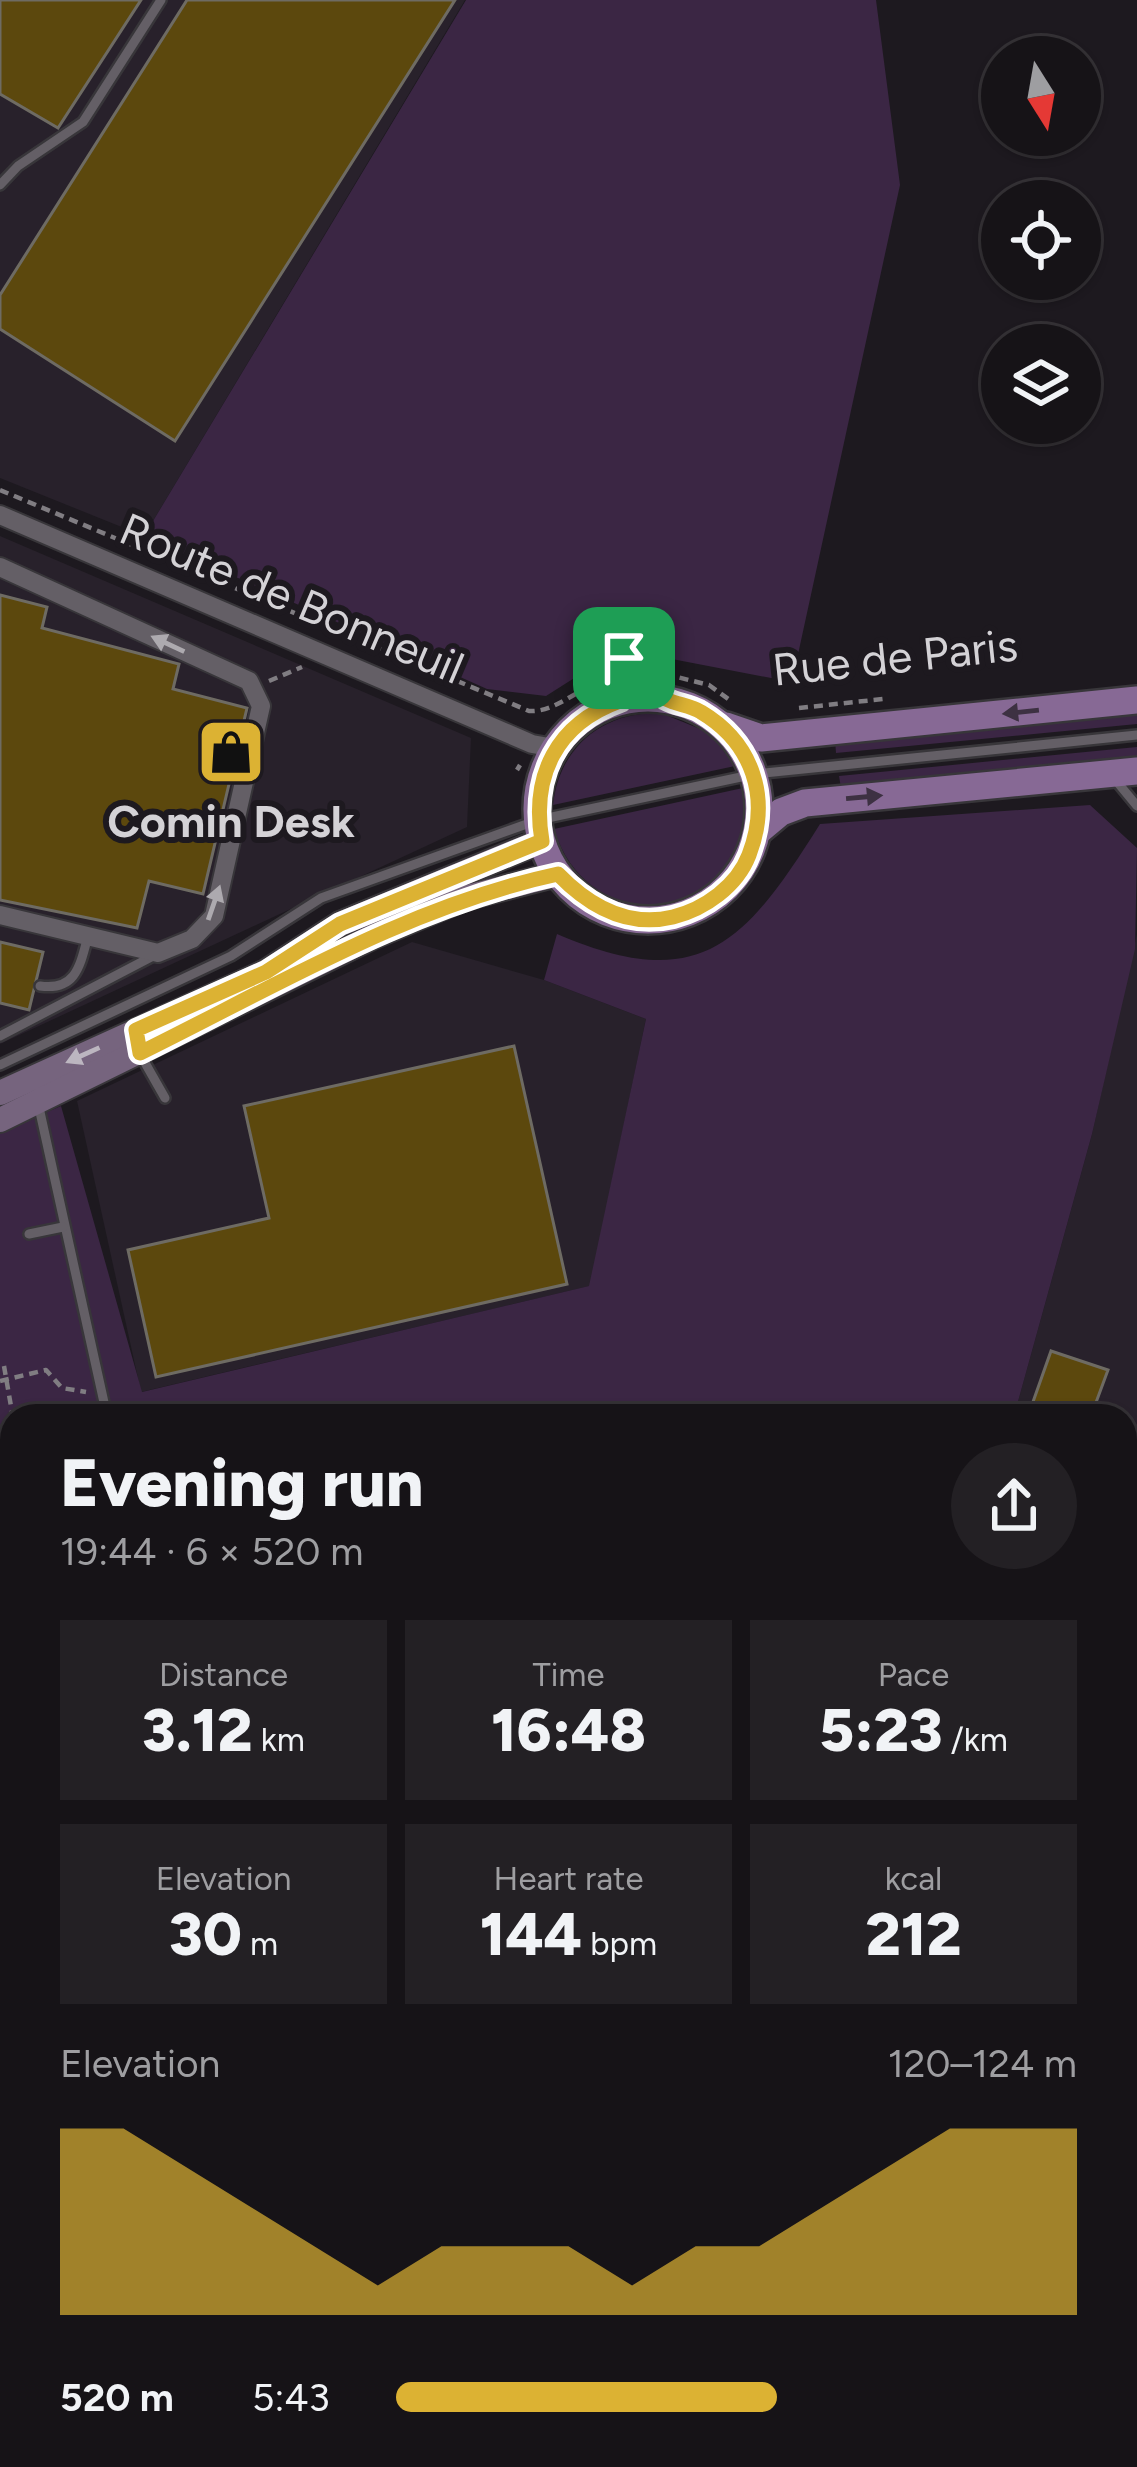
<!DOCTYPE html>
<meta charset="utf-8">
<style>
body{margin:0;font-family:Figtree,sans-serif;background:#232024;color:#f1f3f6;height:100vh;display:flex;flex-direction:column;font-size:45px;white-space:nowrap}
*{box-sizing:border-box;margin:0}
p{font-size:39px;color:#9e9ea1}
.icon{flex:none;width:66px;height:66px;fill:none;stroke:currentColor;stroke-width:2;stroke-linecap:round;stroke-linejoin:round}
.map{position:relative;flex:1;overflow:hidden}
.side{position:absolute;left:0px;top:1404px;width:1137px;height:1065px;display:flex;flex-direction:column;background:#161317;border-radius:36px 36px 0 0;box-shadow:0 3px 9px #0004,0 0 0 3px #353236}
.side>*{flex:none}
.needle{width:78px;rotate:169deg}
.buttons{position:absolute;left:981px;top:36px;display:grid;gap:24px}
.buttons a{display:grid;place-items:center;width:120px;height:120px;border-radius:50%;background:#161317;box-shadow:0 3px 9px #0004,0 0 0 3px #353236;font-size:60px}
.pin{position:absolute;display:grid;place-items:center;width:102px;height:102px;color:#fff;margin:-51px;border-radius:24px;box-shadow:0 6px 18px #0006}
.round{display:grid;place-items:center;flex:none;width:126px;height:126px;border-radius:63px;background:#232024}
.overview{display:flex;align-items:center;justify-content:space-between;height:204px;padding:0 60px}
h1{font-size:66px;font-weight:800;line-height:90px}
.figures{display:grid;grid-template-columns:repeat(3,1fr);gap:18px;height:204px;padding:12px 60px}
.figures div{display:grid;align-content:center;border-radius:0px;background:#232024;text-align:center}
.figures b{font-size:60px;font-weight:800}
.figures small{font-size:33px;font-weight:400}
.figures p{font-size:33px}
.chart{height:336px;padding:24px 60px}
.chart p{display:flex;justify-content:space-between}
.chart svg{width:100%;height:216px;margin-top:12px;fill:#dcb233;opacity:.7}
ul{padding:0 60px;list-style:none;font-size:39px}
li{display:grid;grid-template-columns:192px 144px 1fr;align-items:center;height:90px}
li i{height:30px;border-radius:15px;background:#dcb233}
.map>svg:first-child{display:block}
.built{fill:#28212b}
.green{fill:#3b2644}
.building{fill:#5c480d;stroke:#6e6b63;stroke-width:3}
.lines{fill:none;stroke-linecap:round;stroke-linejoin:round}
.lane-casing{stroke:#38363a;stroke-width:14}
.street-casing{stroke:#38363a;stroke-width:22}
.secondary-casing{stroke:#38363a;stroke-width:28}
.primary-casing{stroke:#38363a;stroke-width:32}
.path{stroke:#807d82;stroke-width:4.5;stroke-dasharray:9 6;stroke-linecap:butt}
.lane{stroke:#645f66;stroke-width:9}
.street{stroke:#645f66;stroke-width:18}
.secondary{stroke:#76647e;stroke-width:24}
.primary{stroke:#876995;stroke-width:27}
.oneway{fill:#adaaaf}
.oneway2{fill:#3d3142}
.oneway3{fill:#bcb6c0}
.route-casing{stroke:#fff;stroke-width:24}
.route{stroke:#dcb233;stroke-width:15}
.labels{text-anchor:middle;stroke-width:12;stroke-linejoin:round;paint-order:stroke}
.street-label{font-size:45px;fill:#d4d2d6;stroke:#1d191f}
.poi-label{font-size:45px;font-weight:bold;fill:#d4d2d6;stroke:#1d191f}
</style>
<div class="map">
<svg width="1137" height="2467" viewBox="0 0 1137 2467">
<rect width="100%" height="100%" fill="#1d191f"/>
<g class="built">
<polygon points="0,0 465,0 144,536 0,478"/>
<polygon points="0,536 471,738 467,827 0,1044"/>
<polygon points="1137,934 1137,1805 1125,1814 1125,1416 1014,1416 1092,1134"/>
<polygon points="412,942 544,980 646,1019 590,1286 141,1392 77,1101"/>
<polygon points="1137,1865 1137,2467 515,2467 513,2457 1125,2457 1125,1875"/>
</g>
<g class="green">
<polygon points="466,0 876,0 900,185 792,682 620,649 546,696 487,689 144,536"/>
<polygon points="1137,711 1137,724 836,753 835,740"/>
<path d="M661,713l49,20 25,33 -182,39c6,-58 50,-94 108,-92z"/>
<polygon points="1137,747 1137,760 841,788 839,776"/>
<path d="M743,788c24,125 -151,166 -189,41z"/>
<path d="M1090,805l47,43 -2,101 -43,185 -78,282h-1002v1041h501l2,10h-515v-1335l61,-26 81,286 447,-106 57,-267 -102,-39 13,-46c144,62 188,9 263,-110z"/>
</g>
<g class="building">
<polygon points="0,0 141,0 58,128 0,94"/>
<polygon points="187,0 455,0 175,441 0,329 0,295"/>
<polygon points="0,595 47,607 42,628 179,664 173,689 247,708 203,894 149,881 137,928 0,900"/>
<polygon points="0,942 43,952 29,1010 0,1003"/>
<polygon points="514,1046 567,1284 156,1377 128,1250 269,1218 244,1106"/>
<polygon points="1051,1351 1108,1370 1091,1416 1028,1416"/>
</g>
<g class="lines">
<g class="lane-casing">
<g id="lane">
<polyline points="0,185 18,166 83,122 161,0"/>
<polyline points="632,645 665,699"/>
<polyline points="620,701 620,676 632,645"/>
<polyline points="1113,777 1137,806"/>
<path d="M40,986c36,5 40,-20 48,-50"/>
<polyline points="0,1036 155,955"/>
<polyline points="140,1054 165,1098"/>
<polyline points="0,1065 231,956 321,898 538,820 755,774 1137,735"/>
<polyline points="38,1103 107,1416"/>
<polyline points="29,1234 63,1227"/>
<polyline points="1125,2245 1137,2237"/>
<polyline points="1125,2348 1137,2340"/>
<polyline points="953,2467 967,2457"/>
</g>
</g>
<g class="street-casing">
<g id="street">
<polyline points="0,515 532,744 555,748"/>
<polyline points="0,567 249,681 261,706 214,916 192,939 158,953 0,915"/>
<polyline points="1126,1661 1137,1639"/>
</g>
</g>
<g class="secondary-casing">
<g id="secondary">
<polyline points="0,1093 266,972 340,924 541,841"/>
<polyline points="0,1120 374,936 464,898 558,874"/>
</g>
</g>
<g class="primary-casing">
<g id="primary">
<circle cx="648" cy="809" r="111"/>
<polyline points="726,726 761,738 1137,700"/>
<polyline points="757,832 781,812 805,803 1137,771"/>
</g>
</g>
<g class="path">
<path d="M0,490l529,221c26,2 52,-25 78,-32"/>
<polyline points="665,674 709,685 731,701"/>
<polyline points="269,681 302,667"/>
<polyline points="799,708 883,699"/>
<polyline points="517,770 520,765"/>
<polyline points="4,1366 12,1412"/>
<polyline points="0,1381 46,1370 62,1388 86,1392"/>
<polyline points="0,1671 12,1668"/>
<polyline points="0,2325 12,2322"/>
</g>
<use href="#lane" class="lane"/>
<use href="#street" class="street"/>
<use href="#secondary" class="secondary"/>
<use href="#primary" class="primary"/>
</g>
<defs><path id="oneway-solid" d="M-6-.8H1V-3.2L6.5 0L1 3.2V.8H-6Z" transform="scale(3)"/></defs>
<g class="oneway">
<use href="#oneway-solid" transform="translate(168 644) rotate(-155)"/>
<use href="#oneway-solid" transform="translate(214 903) rotate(-71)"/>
</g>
<g class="oneway2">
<use href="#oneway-solid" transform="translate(1021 712) rotate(174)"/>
<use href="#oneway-solid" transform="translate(864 797) rotate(-5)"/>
</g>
<use class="oneway3" href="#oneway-solid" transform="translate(83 1055) rotate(156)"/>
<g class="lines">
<g class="route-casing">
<path id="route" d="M632,645c8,16 18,44 34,54 11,6 24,6 35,13 52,31 70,86 48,143 -12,31 -44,54 -76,62 -46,11 -84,-11 -115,-43 -149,32 -282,112 -418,179l-4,-23 130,-58 74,-48 202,-83c-11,-65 14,-117 78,-140v-25z"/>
</g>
<use href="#route" class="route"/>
</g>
<defs>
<g id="shop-square" transform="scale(3.45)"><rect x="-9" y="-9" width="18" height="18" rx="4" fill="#dcb233" stroke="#1d191f"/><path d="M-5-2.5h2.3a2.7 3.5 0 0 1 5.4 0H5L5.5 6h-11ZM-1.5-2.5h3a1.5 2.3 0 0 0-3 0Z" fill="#111"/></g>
</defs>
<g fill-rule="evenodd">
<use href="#shop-square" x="231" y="752"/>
</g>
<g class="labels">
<g class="street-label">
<text transform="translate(292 598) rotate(23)" y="16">Route de Bonneuil</text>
<text transform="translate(895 657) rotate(-6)" y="16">Rue de Paris</text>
</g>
<g class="poi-label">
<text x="231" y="837">Comin Desk</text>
</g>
</g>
</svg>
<div class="buttons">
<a><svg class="needle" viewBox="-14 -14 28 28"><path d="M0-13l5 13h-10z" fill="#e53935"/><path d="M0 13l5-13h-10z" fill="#9e9ea1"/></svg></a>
<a><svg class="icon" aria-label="locate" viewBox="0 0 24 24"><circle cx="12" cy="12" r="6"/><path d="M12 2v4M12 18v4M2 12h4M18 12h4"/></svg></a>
<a><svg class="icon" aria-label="layers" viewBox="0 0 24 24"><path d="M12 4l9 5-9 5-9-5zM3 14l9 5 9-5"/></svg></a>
</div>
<div class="pin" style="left:624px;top:658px;background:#1e9e55"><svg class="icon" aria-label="arrive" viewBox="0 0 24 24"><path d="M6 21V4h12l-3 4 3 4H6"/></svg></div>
<section class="side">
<div class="overview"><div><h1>Evening run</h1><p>19:44 · 6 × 520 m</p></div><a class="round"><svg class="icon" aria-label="share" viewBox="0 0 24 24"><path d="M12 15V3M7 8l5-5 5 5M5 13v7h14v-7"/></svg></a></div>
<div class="figures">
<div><p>Distance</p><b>3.12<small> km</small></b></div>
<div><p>Time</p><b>16:48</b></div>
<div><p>Pace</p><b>5:23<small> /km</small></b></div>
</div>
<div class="figures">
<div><p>Elevation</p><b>30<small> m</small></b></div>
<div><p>Heart rate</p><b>144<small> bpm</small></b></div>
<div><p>kcal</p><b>212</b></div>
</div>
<div class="chart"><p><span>Elevation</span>120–124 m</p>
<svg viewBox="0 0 160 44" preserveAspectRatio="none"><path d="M0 44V6L10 6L20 14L30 22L40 30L50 38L60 30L70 30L80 30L90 38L100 30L110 30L120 22L130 14L140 6L150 6L160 6V44z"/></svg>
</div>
<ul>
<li><b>520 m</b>5:43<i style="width:56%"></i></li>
</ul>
</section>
</div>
